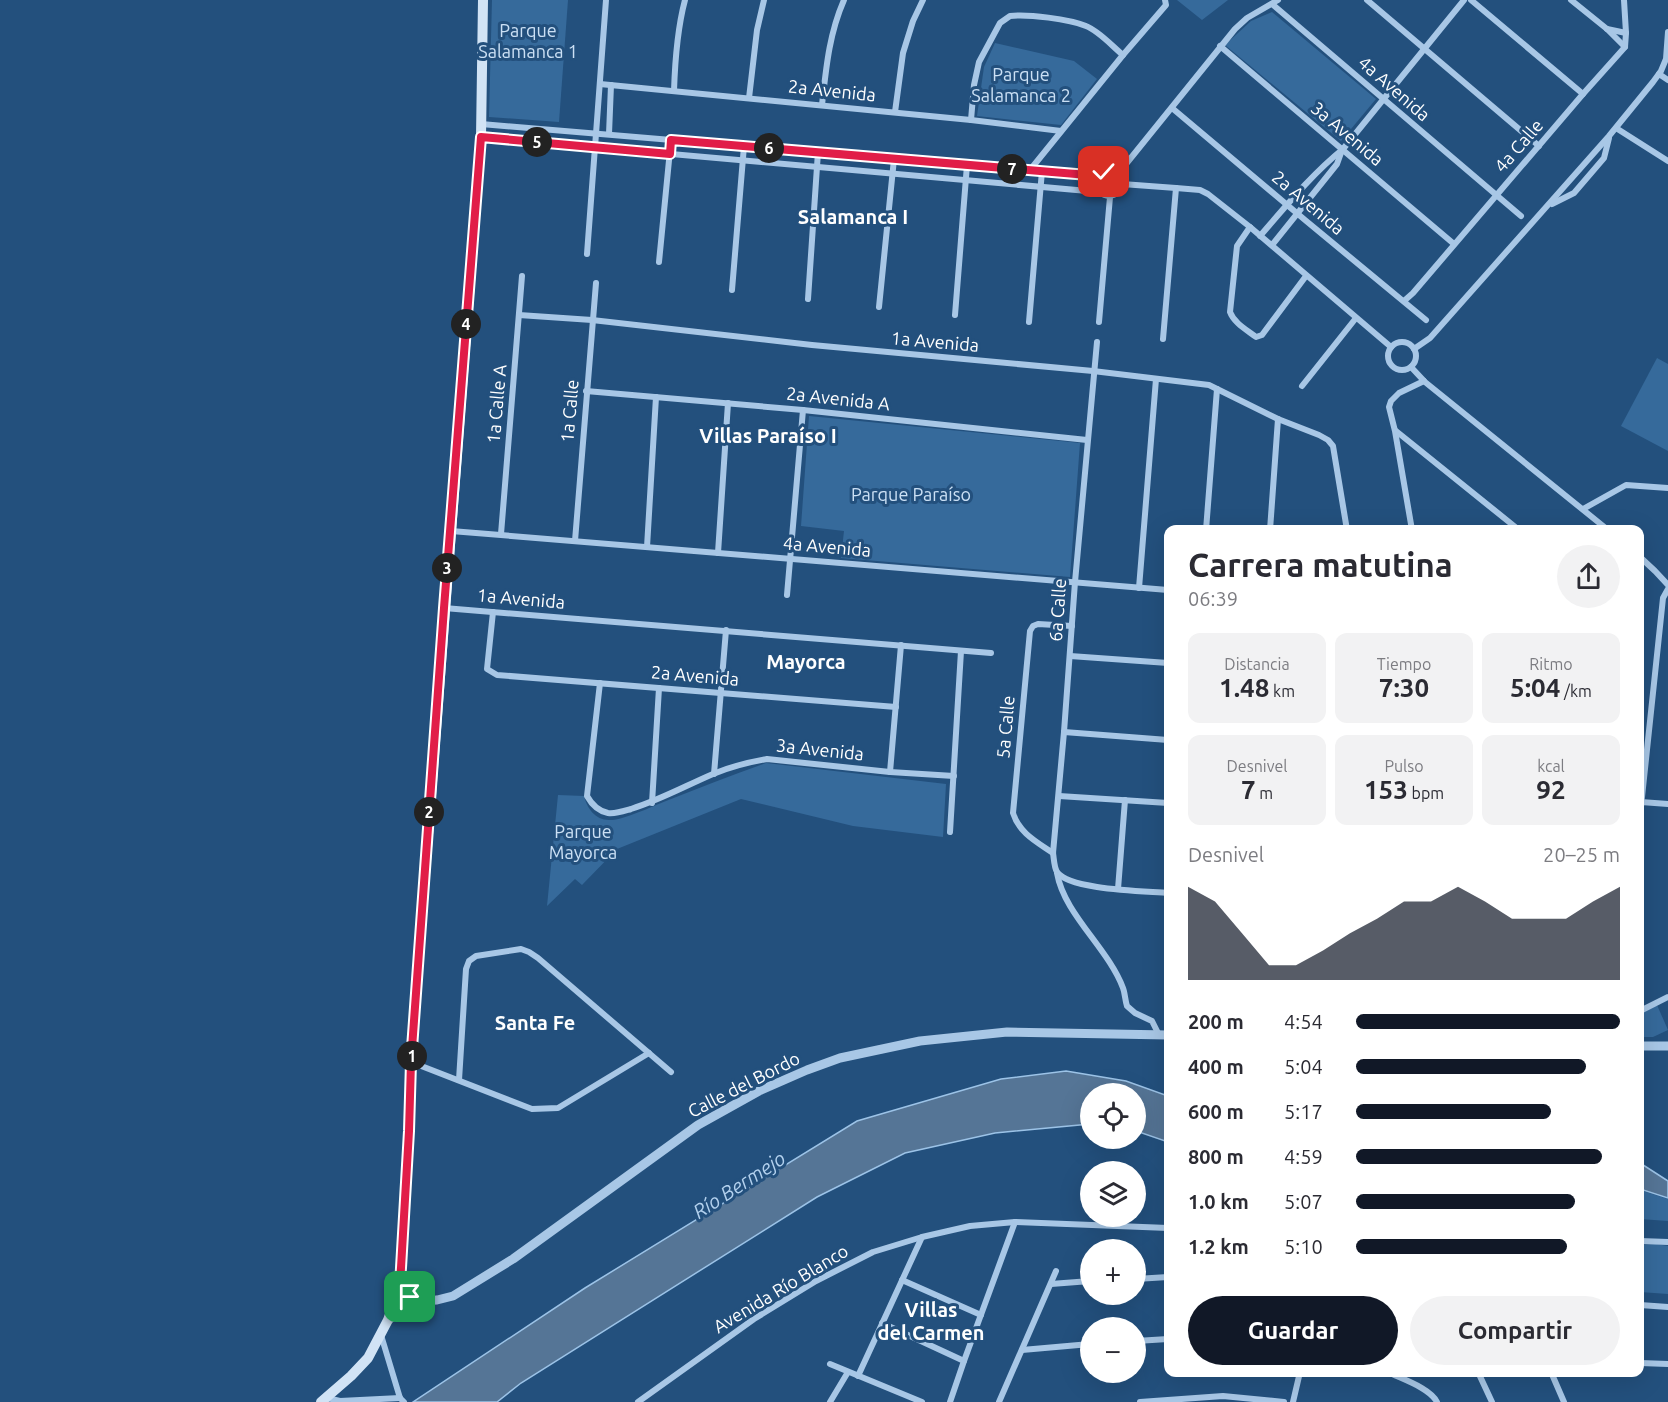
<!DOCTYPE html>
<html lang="es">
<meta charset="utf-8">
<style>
body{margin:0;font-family:Ubuntu,sans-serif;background:#f2f2f3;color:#2b2b33;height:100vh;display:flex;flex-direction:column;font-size:22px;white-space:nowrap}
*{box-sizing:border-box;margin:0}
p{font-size:20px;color:#7c7c81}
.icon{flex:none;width:33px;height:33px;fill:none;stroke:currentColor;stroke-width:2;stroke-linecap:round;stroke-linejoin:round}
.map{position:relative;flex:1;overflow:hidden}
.panel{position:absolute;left:1164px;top:525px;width:480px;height:852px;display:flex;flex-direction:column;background:#fff;border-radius:12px;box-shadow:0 6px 24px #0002}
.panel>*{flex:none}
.tools{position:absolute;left:1080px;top:1083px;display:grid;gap:12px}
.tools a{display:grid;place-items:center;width:66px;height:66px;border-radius:50%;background:#fff;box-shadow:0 6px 24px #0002;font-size:30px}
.pin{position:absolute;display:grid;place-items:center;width:51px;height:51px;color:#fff;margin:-26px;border-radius:12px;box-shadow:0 3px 9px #0006}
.km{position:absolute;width:30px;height:30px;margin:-15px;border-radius:50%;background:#222;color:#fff;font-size:16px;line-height:30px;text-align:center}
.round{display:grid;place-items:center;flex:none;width:63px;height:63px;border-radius:32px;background:#f2f2f3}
.overview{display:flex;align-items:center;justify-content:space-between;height:102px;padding:0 24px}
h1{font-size:33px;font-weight:600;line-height:45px}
.stats{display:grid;grid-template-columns:repeat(3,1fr);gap:9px;height:102px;padding:6px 24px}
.stats div{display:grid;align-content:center;border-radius:12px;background:#f2f2f3;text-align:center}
.stats b{font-size:26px;font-weight:600}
.stats small{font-size:16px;font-weight:400}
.stats p{font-size:16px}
.chart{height:168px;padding:12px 24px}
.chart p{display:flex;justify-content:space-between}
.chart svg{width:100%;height:108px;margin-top:6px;fill:#111827;opacity:.7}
.action{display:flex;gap:12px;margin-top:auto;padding:12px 24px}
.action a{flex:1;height:69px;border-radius:36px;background:#111827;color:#fff;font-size:24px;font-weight:600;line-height:69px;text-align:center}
.action a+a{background:#f2f2f3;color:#2b2b33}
ul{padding:0 24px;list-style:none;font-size:20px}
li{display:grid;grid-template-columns:96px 72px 1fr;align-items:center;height:45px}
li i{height:15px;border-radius:8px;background:#111827}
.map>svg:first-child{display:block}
.green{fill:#366a9b}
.water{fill:#557596;stroke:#9cc3e7;stroke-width:1.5}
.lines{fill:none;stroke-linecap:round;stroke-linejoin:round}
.minor{stroke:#a8c7e6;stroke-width:6}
.tertiary{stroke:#a8c7e6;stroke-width:9}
.secondary{stroke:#d1e3f5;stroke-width:10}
.route-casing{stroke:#fff;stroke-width:12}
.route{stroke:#e11d48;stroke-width:8}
.labels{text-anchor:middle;stroke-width:6;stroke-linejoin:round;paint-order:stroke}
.park-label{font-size:18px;fill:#cbe0f5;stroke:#23507d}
.street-label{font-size:18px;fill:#fff;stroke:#23507d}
.neighbourhood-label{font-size:20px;font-weight:bold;fill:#fff;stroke:#23507d}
.water-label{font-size:20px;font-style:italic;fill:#b3d1ee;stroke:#23507d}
</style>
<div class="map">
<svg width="1668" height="1402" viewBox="0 0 1668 1402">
<rect width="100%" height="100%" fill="#23507d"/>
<g class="green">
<polygon points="492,0 568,0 559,122 489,117"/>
<polygon points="1177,0 1228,0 1202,20"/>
<polygon points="1272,12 1376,99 1341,141 1225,45 1251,21"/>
<polygon points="995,43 1074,61 1097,79 1061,125 977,116 984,67"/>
<polygon points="1657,358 1668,364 1668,451 1621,426"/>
<polygon points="809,416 1080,443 1070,577 841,558 844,531 801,526"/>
<path d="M766,763l180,21 -3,53 -90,-11 -112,-27 -124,50 -35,36 -7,-6 -28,27 11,-111 26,1c3,12 11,24 25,24 13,1 44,-14 57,-19 33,-13 66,-26 100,-38z"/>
<polygon points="1657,1005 1668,1030 1653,1037 1640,1037 1640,1013"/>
<polygon points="1640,1190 1668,1199 1668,1221 1640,1219"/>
<polygon points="1656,1244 1668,1246 1668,1294 1640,1292 1640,1245"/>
</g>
<g class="water">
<polygon points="1066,1071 1126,1081 1168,1096 1168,1142 1136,1131 1136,1094 1090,1094 1090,1124 995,1133 905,1153 817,1197 521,1383 497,1402 413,1402 585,1288 857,1121 1001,1079"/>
<polygon points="1640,1163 1668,1181 1668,1198 1640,1189"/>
</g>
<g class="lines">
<g class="minor">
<polyline points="1367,0 1539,146"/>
<polyline points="1471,0 1583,94"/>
<polyline points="1571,0 1607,29 1625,47"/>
<polyline points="1272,4 1521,216"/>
<polyline points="1607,29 1626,33"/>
<polyline points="1220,46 1454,244"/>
<polyline points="1659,74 1668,80"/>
<polyline points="600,84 971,120 1061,131"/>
<path d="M674,91c1,-31 3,-61 11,-91"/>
<polyline points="749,98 757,30 764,0"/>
<path d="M822,105c4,-36 7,-71 22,-105"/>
<polyline points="1172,108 1305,220 1426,320"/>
<polyline points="895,112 903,53 913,21 923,0"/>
<path d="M971,120l3,-35 5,-23 21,-39 10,-7c18,-2 59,3 76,10 13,5 26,20 37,29"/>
<polyline points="481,124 1100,176"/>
<polyline points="1616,128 1668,161"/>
<polyline points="609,134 611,85"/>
<polyline points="481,137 1099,192"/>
<polyline points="1030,170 1123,55 1166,5 1165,0"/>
<circle cx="1109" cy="184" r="12"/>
<polyline points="1116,173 1126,164 1235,29 1247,18 1278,0"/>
<polyline points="1122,184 1176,188 1200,190 1208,194 1250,227 1391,347"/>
<polyline points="1552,204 1574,193 1604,158 1609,138"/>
<path d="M1250,227l-13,19 -7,66c4,11 17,18 26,25l6,-2 44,-59"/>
<path d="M1260,236c26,-30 52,-62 83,-87l121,-149"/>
<polyline points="1272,245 1337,164 1342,150"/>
<polyline points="587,254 606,0"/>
<polyline points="659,262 671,140"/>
<polyline points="732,290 744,146"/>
<polyline points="808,299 818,152"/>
<polyline points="1404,301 1413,293 1583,94 1625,47 1626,33 1624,0"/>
<polyline points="879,307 894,159"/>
<polyline points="519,315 592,320 812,345 1093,371 1209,385 1278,419 1319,435 1328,440 1333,446 1347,530"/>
<polyline points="955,315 967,165"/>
<polyline points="1029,322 1042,171"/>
<polyline points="1099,322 1110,197"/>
<polyline points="1163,339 1176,188"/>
<circle cx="1402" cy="356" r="14"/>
<path d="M1097,342l-22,240 -11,150 -11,121c1,6 1,14 4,19 12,18 89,19 111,21"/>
<polyline points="1414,349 1430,338 1609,136 1653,82 1661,71 1666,59 1668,32"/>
<polyline points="1411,367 1425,382 1608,530"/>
<polyline points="1302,386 1356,318"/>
<polyline points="586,391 803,410 1087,440"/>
<polyline points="1396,431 1519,530"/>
<polyline points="1583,509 1626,485 1668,488"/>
<polyline points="1206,530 1217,389"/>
<polyline points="1270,530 1278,419"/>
<polyline points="1412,530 1395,431 1389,407 1391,401 1399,393 1424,381"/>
<polyline points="451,531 1168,590"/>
<polyline points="501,534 522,276"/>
<polyline points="575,541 596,283"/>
<polyline points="647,547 656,397"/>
<polyline points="718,553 728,403"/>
<polyline points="1640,557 1655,571 1668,585"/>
<polyline points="1139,588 1156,379"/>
<polyline points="787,595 803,410"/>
<polyline points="444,608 991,653"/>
<polyline points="493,612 487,669 497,675 896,707"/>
<polyline points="1070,656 1168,663"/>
<path d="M600,683l-13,113c5,9 11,15 21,17 8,1 16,-2 23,-4 29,-9 54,-23 82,-35 17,-7 36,-12 54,-15l123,13 64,4"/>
<polyline points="1064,732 1168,740"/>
<polyline points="890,772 901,645"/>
<polyline points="714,774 726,630"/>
<polyline points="1059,796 1168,803"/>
<polyline points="1641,802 1668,804"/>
<polyline points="652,803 659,688"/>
<polyline points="1640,816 1663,598 1668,589"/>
<polyline points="950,832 961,651"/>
<path d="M1053,853c-16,-11 -34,-20 -40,-40l17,-182 3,-5 5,-2 34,2"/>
<path d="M1057,873c7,41 51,75 66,115 2,5 2,12 4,18l8,7 17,8 7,14"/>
<polyline points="1118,889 1125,800"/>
<polyline points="1640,1011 1668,997"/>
<polyline points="411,1062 532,1109 558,1108 649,1053"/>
<polyline points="459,1080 466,969 469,961 476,956 521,949 529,952 538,958 671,1072"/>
<polyline points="1640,1241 1668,1242"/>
<polyline points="1136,1279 1168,1277"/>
<polyline points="902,1280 981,1315"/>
<polyline points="1051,1284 1090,1281"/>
<polyline points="1640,1305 1668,1307"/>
<polyline points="882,1323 964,1361"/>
<polyline points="381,1335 400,1398 404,1402"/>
<polyline points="1136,1341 1168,1339"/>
<polyline points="1022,1350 1090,1344"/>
<polyline points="1640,1363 1668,1364"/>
<polyline points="830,1364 922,1402"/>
<path d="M1388,1372c14,7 42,16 49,30"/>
<polyline points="1478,1372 1492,1402"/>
<polyline points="1551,1372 1564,1402"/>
<polyline points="858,1376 922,1237"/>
<polyline points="327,1398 340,1401 400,1398"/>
<polyline points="638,1402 754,1319 816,1281 873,1252 922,1237 970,1226 1015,1222 1168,1228"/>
<polyline points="830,1402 848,1372"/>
<polyline points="950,1402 964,1361 1015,1222"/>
<polyline points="999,1402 1056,1271"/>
<polyline points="1140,1402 1223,1396 1284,1402"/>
<polyline points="1293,1402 1300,1372"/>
</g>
<g class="tertiary">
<polyline points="1640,1046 1668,1046"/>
<polyline points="400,1285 410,1297 420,1301"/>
<polyline points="388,1320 420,1301 437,1300 453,1296 513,1259 698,1125 759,1091 807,1070 840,1058 920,1041 1007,1032 1168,1035"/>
</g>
<polyline class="secondary" points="321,1402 351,1376 368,1358 388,1320 400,1285 409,1131 411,1062 420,940 481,137 483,0"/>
</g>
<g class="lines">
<g class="route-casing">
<polyline id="route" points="410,1297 400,1285 409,1131 411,1062 444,608 481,137 670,154 671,140 1100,176 1104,172"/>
</g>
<use href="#route" class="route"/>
</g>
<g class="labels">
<g class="park-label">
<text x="528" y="37">Parque<tspan x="528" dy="21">Salamanca 1</tspan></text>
<text x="1021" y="81">Parque<tspan x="1021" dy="21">Salamanca 2</tspan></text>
<text x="911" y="501">Parque Paraíso</text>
<text x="583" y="838">Parque<tspan x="583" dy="21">Mayorca</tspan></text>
</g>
<g class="street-label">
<text transform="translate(1394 89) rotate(41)" y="6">4a Avenida</text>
<text transform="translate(832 91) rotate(6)" y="6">2a Avenida</text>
<text transform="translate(1347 134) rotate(40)" y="6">3a Avenida</text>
<text transform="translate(1519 146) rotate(-49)" y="6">4a Calle</text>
<text transform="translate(1308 203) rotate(40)" y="6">2a Avenida</text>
<text transform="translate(935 342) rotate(5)" y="6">1a Avenida</text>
<text transform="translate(838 399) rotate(6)" y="6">2a Avenida A</text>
<text transform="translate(497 404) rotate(-85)" y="6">1a Calle A</text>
<text transform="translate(570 411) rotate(-85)" y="6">1a Calle</text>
<text transform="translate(827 547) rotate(5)" y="6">4a Avenida</text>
<text transform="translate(521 599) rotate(5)" y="6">1a Avenida</text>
<text transform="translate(1058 610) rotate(-86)" y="6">6a Calle</text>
<text transform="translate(695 676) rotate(5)" y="6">2a Avenida</text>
<text transform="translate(1006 727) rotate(-85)" y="6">5a Calle</text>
<text transform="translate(820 750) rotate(6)" y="6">3a Avenida</text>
<text transform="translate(744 1085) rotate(-27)" y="6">Calle del Bordo</text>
<text transform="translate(781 1289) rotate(-31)" y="6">Avenida Río Blanco</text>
</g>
<g class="neighbourhood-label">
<text x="853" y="224">Salamanca I</text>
<text x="768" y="443">Villas Paraíso I</text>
<text x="806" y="669">Mayorca</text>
<text x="535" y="1030">Santa Fe</text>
<text x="931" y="1317">Villas<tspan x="931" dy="23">del Carmen</tspan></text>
</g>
<g class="water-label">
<text transform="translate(739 1185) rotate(-33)" y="7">Río Bermejo</text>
</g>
</g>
</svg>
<div class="tools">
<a><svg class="icon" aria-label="locate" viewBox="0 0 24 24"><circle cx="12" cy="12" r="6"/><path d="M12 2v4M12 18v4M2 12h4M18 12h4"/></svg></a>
<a><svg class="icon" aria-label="layers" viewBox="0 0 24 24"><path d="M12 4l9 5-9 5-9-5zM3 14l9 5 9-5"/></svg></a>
<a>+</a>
<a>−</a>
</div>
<div class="pin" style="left:410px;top:1297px;background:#1e9e55"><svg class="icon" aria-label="arrive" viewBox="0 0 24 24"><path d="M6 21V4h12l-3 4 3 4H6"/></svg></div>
<div class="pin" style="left:1104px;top:172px;background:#d93025"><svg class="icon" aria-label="check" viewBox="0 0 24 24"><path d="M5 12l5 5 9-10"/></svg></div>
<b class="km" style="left:412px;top:1056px">1</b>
<b class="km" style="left:429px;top:812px">2</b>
<b class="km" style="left:447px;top:568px">3</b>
<b class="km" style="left:466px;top:324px">4</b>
<b class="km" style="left:537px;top:142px">5</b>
<b class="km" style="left:769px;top:148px">6</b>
<b class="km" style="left:1012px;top:169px">7</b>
<section class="panel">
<div class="overview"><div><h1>Carrera matutina</h1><p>06:39</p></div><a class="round"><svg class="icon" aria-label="share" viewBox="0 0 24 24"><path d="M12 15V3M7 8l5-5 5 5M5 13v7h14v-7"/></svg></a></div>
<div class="stats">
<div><p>Distancia</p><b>1.48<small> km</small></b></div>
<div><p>Tiempo</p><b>7:30</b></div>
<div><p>Ritmo</p><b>5:04<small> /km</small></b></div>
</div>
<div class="stats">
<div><p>Desnivel</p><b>7<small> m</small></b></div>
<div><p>Pulso</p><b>153<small> bpm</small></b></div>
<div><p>kcal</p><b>92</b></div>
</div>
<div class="chart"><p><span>Desnivel</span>20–25 m</p>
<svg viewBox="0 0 160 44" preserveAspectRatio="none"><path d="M0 44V6L10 12L20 25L30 38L40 38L50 32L60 25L70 19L80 12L90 12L100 6L110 12L120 19L130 19L140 19L150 12L160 6V44z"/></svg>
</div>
<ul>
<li><b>200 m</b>4:54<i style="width:100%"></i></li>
<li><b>400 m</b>5:04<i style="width:87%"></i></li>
<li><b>600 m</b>5:17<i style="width:74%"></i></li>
<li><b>800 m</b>4:59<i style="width:93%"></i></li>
<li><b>1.0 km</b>5:07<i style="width:83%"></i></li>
<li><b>1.2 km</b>5:10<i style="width:80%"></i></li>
</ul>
<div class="action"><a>Guardar</a><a>Compartir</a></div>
</section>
</div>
